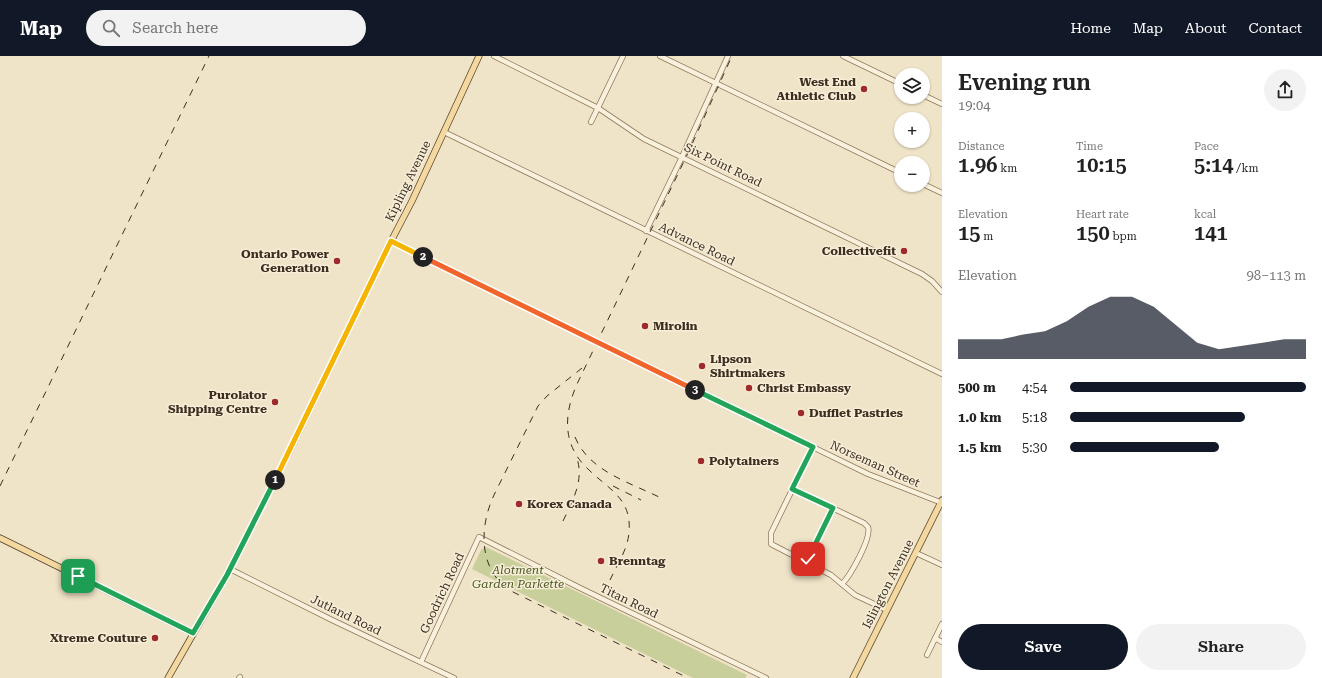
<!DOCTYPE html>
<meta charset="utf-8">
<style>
body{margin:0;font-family:"Roboto Serif",serif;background:#f2f2f2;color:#222;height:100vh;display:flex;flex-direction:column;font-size:15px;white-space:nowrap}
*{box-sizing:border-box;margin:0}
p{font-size:13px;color:#767676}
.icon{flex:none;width:22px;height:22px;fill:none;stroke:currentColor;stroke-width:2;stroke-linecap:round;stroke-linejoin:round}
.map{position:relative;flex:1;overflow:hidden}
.drawer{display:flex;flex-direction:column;background:#fff;width:380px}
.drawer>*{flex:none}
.fabs{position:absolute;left:894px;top:12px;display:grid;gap:8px}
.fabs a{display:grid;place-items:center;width:36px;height:36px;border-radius:50%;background:#fff;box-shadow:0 1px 3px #0004;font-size:20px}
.pin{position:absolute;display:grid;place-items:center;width:34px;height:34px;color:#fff;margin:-17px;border-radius:8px;box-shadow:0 2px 6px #0006}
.km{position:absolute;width:20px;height:20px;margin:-10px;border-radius:50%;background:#222;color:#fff;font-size:11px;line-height:20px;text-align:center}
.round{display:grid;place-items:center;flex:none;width:42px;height:42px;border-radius:21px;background:#f2f2f2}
.summary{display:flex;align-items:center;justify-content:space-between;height:68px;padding:0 16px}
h1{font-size:22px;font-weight:600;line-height:30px}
.stats{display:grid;grid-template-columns:repeat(3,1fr);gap:6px;height:68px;padding:4px 16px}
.stats div{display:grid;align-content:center}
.stats b{font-size:20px;font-weight:600}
.stats small{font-size:11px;font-weight:400}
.stats p{font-size:11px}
.chart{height:112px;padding:8px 16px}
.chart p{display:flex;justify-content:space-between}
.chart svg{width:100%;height:72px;margin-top:4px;fill:#111827;opacity:.7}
.button{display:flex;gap:8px;margin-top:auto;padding:8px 16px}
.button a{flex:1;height:46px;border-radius:24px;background:#111827;color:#fff;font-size:16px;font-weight:600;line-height:46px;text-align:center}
.button a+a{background:#f2f2f2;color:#222}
ul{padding:0 16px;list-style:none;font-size:13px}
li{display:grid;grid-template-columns:64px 48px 1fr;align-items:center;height:30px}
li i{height:10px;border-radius:5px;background:#111827}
header{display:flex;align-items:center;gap:24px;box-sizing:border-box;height:56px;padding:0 20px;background:#111827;color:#fff}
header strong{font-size:19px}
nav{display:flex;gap:22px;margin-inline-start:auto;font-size:14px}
.search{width:280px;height:36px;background:#f2f2f2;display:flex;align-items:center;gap:10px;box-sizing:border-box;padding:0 14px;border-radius:22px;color:#767676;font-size:15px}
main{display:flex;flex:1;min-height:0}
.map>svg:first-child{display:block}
.green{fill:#c9cf9b}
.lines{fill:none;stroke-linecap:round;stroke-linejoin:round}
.minor-casing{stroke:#8d765c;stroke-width:6}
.major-casing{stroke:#5b4430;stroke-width:7}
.minor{stroke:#faf1dc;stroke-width:4.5}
.major{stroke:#f3d9a0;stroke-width:5.5}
.rail{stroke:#3d2e20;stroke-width:1;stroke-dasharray:7 7;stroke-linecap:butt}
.split-1-casing{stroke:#fff;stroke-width:8}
.split-2-casing{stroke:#fff;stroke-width:8}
.split-3-casing{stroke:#fff;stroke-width:8}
.split-4-casing{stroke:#fff;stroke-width:8}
.split-1{stroke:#22a559;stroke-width:5}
.split-2{stroke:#f5b400;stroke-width:5}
.split-3{stroke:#f0652b;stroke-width:5}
.split-4{stroke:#22a559;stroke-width:5}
.poi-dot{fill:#9e2a2b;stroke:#f7eed8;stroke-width:1.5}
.labels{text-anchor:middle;stroke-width:3;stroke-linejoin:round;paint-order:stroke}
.poi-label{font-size:12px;font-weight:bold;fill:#3d2e20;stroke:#f7eed8;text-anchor:start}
.street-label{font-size:12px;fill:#3d2e20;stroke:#f7eed8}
.park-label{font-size:12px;font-style:italic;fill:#4d5a26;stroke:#f7eed8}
</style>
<header>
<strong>Map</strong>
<div class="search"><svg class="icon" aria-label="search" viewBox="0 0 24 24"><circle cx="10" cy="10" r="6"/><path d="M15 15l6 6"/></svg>Search here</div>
<nav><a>Home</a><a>Map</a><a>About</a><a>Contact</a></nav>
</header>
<main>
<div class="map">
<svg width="942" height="622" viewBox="0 0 942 622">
<rect width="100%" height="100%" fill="#f0e4c8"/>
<polygon class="green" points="485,491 488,492 747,619 745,622 693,622 472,513 481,494"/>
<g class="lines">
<g class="minor-casing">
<g id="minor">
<polyline points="494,0 598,52 644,83 922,218 932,225 942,236"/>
<polyline points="660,0 901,117"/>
<polyline points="843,0 901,28"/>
<polyline points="923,39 942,48"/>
<polyline points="591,66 623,0"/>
<polyline points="444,76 942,318"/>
<polyline points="923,128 942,137"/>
<polyline points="646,175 682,101 728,0"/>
<polyline points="391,185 868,418 942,447"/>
<polyline points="813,391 771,477 771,488 831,519 855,539 887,554"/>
<path d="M792,433l72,34 4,4c4,11 -18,49 -26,57"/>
<polyline points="916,497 942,509"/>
<polyline points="806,507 833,452"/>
<polyline points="230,513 332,564 454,622"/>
<polyline points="935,582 942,586"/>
<polyline points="927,599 942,568"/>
<polyline points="421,606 479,481 580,532 766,622"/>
<polyline points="239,622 240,621"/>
</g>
</g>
<g class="major-casing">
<g id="major">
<polyline points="0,482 193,577"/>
<polyline points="168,622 227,519 290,394 387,193 412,145 479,0"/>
<polyline points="853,622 942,444"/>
</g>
</g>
<use href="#minor" class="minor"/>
<use href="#major" class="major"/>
<g class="rail">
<path d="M582,312l-35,28 -9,10 -44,89c-15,32 -16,75 17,96l177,87"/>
<path d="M575,381c14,35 57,46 88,62"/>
<polyline points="0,430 209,0"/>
<polyline points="613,430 641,444"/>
<path d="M563,465c10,-21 21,-40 14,-63"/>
<path d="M610,524c7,-15 18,-31 19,-48 3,-34 -21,-43 -41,-63 -27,-25 -24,-57 -10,-87l110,-229 44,-97"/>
</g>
</g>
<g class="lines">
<g class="split-1-casing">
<polyline id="split-1" points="78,520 193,577 227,519 275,424"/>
</g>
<g class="split-2-casing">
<polyline id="split-2" points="275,424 391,185 423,201"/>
</g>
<g class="split-3-casing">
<polyline id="split-3" points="423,201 695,334"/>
</g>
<g class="split-4-casing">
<polyline id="split-4" points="695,334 813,391 792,433 833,452 808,503"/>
</g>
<use href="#split-1" class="split-1"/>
<use href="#split-2" class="split-2"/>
<use href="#split-3" class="split-3"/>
<use href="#split-4" class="split-4"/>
</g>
<g class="poi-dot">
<circle cx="864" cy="33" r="4"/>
<circle cx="904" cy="195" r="4"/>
<circle cx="337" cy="205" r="4"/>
<circle cx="645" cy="270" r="4"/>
<circle cx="702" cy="310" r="4"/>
<circle cx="749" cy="332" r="4"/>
<circle cx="275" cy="346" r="4"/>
<circle cx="801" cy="357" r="4"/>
<circle cx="701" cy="405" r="4"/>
<circle cx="519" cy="448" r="4"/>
<circle cx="601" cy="505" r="4"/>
<circle cx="155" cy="582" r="4"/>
</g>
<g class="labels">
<g class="poi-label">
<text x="856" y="30" text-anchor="end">West End<tspan x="856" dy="14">Athletic Club</tspan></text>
<text x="896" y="199" text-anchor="end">Collectivefit</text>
<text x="329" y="202" text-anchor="end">Ontario Power<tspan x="329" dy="14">Generation</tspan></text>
<text x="653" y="274">Mirolin</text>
<text x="710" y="307">Lipson<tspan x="710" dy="14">Shirtmakers</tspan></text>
<text x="757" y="336">Christ Embassy</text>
<text x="267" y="343" text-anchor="end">Purolator<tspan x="267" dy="14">Shipping Centre</tspan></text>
<text x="809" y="361">Dufflet Pastries</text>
<text x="709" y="409">Polytainers</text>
<text x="527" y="452">Korex Canada</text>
<text x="609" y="509">Brenntag</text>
<text x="147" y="586" text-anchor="end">Xtreme Couture</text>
</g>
<g class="street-label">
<text transform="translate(723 109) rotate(26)" y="4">Six Point Road</text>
<text transform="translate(408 125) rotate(-64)" y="4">Kipling Avenue</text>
<text transform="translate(697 188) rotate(26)" y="4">Advance Road</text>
<text transform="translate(875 408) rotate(24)" y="4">Norseman Street</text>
<text transform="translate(888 528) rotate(-63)" y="4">Islington Avenue</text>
<text transform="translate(442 537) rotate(-65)" y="4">Goodrich Road</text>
<text transform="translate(629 545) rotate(26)" y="4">Titan Road</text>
<text transform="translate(346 559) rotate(26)" y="4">Jutland Road</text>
</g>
<g class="park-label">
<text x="518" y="518">Alotment<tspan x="518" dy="14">Garden Parkette</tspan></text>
</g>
</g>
</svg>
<div class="fabs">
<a><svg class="icon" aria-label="layers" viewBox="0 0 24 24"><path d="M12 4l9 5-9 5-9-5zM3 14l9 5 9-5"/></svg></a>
<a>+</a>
<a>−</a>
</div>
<div class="pin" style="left:78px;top:520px;background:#1e9e55"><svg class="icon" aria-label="arrive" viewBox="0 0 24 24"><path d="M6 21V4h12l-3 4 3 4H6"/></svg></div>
<div class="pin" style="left:808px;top:503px;background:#d93025"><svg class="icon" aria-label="check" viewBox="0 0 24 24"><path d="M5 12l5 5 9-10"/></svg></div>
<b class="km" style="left:275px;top:424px">1</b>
<b class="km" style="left:423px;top:201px">2</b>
<b class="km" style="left:695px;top:334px">3</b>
</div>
<section class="drawer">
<div class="summary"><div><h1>Evening run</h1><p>19:04</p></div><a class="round"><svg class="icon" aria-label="share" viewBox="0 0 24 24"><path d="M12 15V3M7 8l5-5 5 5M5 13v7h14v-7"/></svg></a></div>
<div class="stats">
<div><p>Distance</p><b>1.96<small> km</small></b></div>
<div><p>Time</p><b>10:15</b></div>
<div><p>Pace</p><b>5:14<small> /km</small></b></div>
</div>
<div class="stats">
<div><p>Elevation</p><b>15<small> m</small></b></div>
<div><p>Heart rate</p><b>150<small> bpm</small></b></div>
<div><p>kcal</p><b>141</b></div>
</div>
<div class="chart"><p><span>Elevation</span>98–113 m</p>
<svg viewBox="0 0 160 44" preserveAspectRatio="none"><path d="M0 44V32L10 32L20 32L30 29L40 27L50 21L60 12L70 6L80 6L90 12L100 23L110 34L120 38L130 36L140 34L150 32L160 32V44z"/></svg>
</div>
<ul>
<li><b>500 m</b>4:54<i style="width:100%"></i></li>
<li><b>1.0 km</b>5:18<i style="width:74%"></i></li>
<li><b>1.5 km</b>5:30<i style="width:63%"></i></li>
</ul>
<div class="button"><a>Save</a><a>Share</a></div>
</section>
</main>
